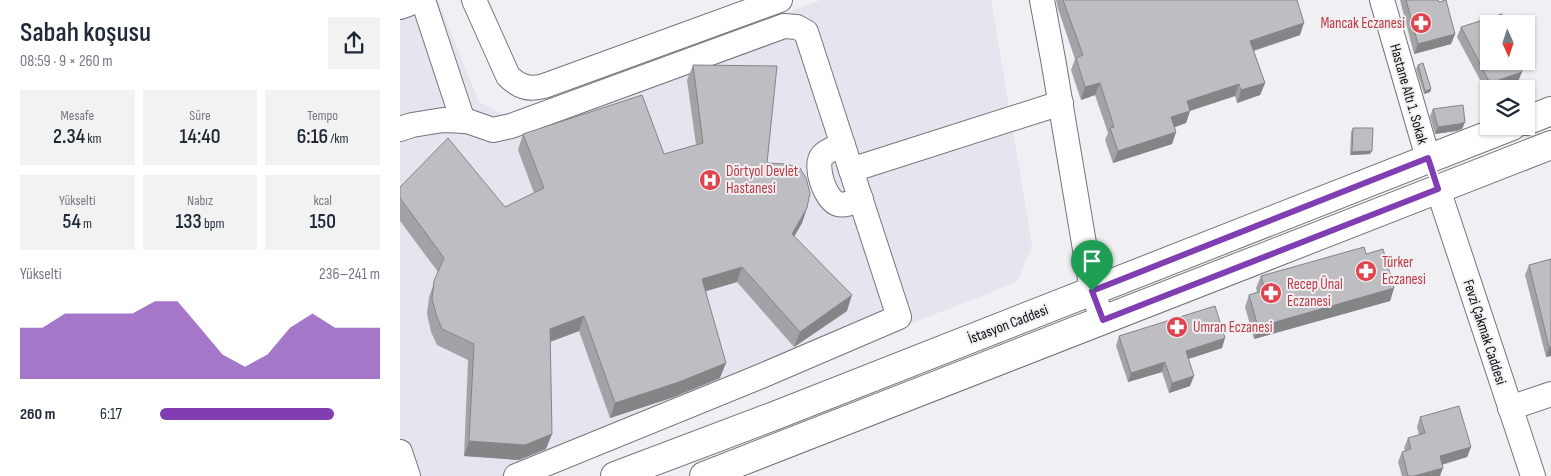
<!DOCTYPE html>
<html lang="tr">
<meta charset="utf-8">
<style>
body{margin:0;font-family:"Sofia Sans Condensed",sans-serif;background:#f2f2f3;color:#1f2937;height:100vh;display:flex;flex-direction:column;font-size:19px;white-space:nowrap}
*{box-sizing:border-box;margin:0}
p{font-size:16px;color:#747a83}
.icon{flex:none;width:28px;height:28px;fill:none;stroke:currentColor;stroke-width:2;stroke-linecap:round;stroke-linejoin:round}
.map{position:relative;flex:1;overflow:hidden}
.sheet{display:flex;flex-direction:column;background:#fff;width:400px}
.sheet>*{flex:none}
.needle{width:32px;rotate:177deg}
.buttons{position:absolute;left:1080px;top:15px;display:grid;gap:10px}
.buttons a{display:grid;place-items:center;width:55px;height:55px;border-radius:0px;background:#fff;box-shadow:0 1px 4px #0004;font-size:25px}
.pin{position:absolute;display:grid;place-items:center;width:42px;height:42px;color:#fff;margin:-51px -21px;border-radius:50% 50% 50% 0;rotate:-45deg;box-shadow:0 0 5px #0007}
.pin .icon{rotate:45deg}
.round{display:grid;place-items:center;flex:none;width:52px;height:52px;border-radius:0px;background:#f2f2f3}
.overview{display:flex;align-items:center;justify-content:space-between;height:85px;padding:0 20px}
h1{font-size:28px;font-weight:600;line-height:38px}
.stats{display:grid;grid-template-columns:repeat(3,1fr);gap:8px;height:85px;padding:5px 20px}
.stats div{display:grid;align-content:center;border-radius:0px;background:#f2f2f3;text-align:center}
.stats b{font-size:21px;font-weight:600}
.stats small{font-size:14px;font-weight:400}
.stats p{font-size:14px}
.chart{height:140px;padding:10px 20px}
.chart p{display:flex;justify-content:space-between}
.chart svg{width:100%;height:90px;margin-top:5px;fill:#803eb2;opacity:.7}
ul{padding:0 20px;list-style:none;font-size:16px}
li{display:grid;grid-template-columns:80px 60px 1fr;align-items:center;height:38px}
li i{height:12px;border-radius:6px;background:#803eb2}
main{display:flex;flex:1;min-height:0}
.map>svg:first-child{display:block}
.built{fill:#e5e4ef}
.lines{fill:none;stroke-linecap:round;stroke-linejoin:round}
.minor-casing{stroke:#757579;stroke-width:26}
.major-casing{stroke:#757579;stroke-width:30}
.minor{stroke:#fff;stroke-width:24}
.major{stroke:#fff;stroke-width:28}
.wall{fill:#a3a3a7}
.shaded-wall{fill:#858588}
.building{fill:#bebec2;stroke:#858588}
.route-casing{stroke:#fff;stroke-width:10}
.route{stroke:#803eb2;stroke-width:6}
.labels{text-anchor:middle;stroke-width:4;stroke-linejoin:round;paint-order:stroke}
.health-label{font-size:15px;fill:#be3a42;stroke:#f0f0f4;text-anchor:start}
.street-label{font-size:15px;fill:#0d0d0e;stroke:#f0f0f4}
</style>
<main>
<section class="sheet">
<div class="overview"><div><h1>Sabah koşusu</h1><p>08:59 · 9 × 260 m</p></div><a class="round"><svg class="icon" aria-label="share" viewBox="0 0 24 24"><path d="M12 15V3M7 8l5-5 5 5M5 13v7h14v-7"/></svg></a></div>
<div class="stats">
<div><p>Mesafe</p><b>2.34<small> km</small></b></div>
<div><p>Süre</p><b>14:40</b></div>
<div><p>Tempo</p><b>6:16<small> /km</small></b></div>
</div>
<div class="stats">
<div><p>Yükselti</p><b>54<small> m</small></b></div>
<div><p>Nabız</p><b>133<small> bpm</small></b></div>
<div><p>kcal</p><b>150</b></div>
</div>
<div class="chart"><p><span>Yükselti</span>236–241 m</p>
<svg viewBox="0 0 160 44" preserveAspectRatio="none"><path d="M0 44V19L10 19L20 12L30 12L40 12L50 12L60 6L70 6L80 19L90 32L100 38L110 32L120 19L130 12L140 19L150 19L160 19V44z"/></svg>
</div>
<ul>
<li><b>260 m</b>6:17<i style="width:79%"></i></li>
</ul>
</section>
<div class="map">
<svg width="1151" height="476" viewBox="0 0 1151 476">
<rect width="100%" height="100%" fill="#f0f0f4"/>
<polygon class="built" points="0,0 38,0 79,102 103,114 421,0 591,0 632,246 617,282 124,476 0,476"/>
<g class="lines">
<g class="minor-casing">
<g id="minor">
<polyline points="23,0 63,121"/>
<path d="M74,0l34,76c11,11 21,14 36,10l236,-86"/>
<polyline points="642,0 653,59 692,291 703,320"/>
<polyline points="982,0 1028,158"/>
<polyline points="0,7 19,0"/>
<polyline points="0,129 12,125 43,120 67,121 93,130 111,126 384,26 397,27 406,32 499,317 359,377 116,476"/>
<path d="M443,145c-7,3 -16,5 -21,11 -8,10 3,44 16,48 7,2 15,-2 23,-5"/>
<polyline points="451,170 661,103"/>
<polyline points="1038,189 1133,476"/>
<polyline points="1110,408 1151,394"/>
<polyline points="0,452 8,476"/>
</g>
</g>
<g class="major-casing">
<g id="major">
<polyline points="1126,121 1151,111"/>
<polyline points="215,476 374,416 1112,126"/>
<polyline points="304,476 1151,145"/>
</g>
</g>
<use href="#minor" class="minor"/>
<use href="#major" class="major"/>
</g>
<g class="wall">
<polygon points="656,0 897,0 900,35 854,51 865,83 860,95 837,103 835,96 790,111 786,123 774,127 776,132 772,144 713,163 705,140 708,133 695,95 681,100 671,70 675,59 658,9"/>
<polygon points="1000,0 1038,0 1055,34 1051,44 1014,54"/>
<polygon points="1061,27 1118,82 1098,89 1089,89 1087,93 1057,37"/>
<polygon points="293,65 367,163 407,208 402,223 394,236 447,311 394,347 337,282 306,291 320,378 274,397 210,418 179,331 150,342 146,449 119,460 64,456 68,360 37,345 31,332 27,314 29,297 38,272 0,221 0,187 105,207 134,193 118,150 123,134 264,154 296,145 287,80"/>
<polygon points="1018,65 1031,89 1030,92 1024,94 1016,69"/>
<polygon points="1033,109 1065,122 1062,129 1056,131 1035,134 1030,116"/>
<polygon points="953,128 970,154 950,155 951,132"/>
<polygon points="966,254 994,288 990,301 854,339 845,307 849,295 857,292 856,288 861,276"/>
<polygon points="1151,259 1151,356 1146,357 1125,275 1129,265"/>
<polygon points="719,336 822,348 788,359 790,386 769,393 762,372 728,382 716,346"/>
<polygon points="1020,417 1071,447 1067,457 1042,465 1040,476 1002,476 998,462 1002,452 1005,451 1004,448 1008,438 1019,435 1017,427"/>
</g>
<g class="shaded-wall">
<polygon points="904,23 900,35 846,53 850,41"/>
<polygon points="1055,34 1051,44 1014,54 1018,44"/>
<polygon points="1122,72 1118,82 1098,89 1089,89 1089,92 1087,93 1090,83"/>
<polygon points="700,83 695,95 681,100 685,87"/>
<polygon points="865,83 860,95 837,103 841,90"/>
<polygon points="839,84 835,96 783,113 787,101"/>
<polygon points="1031,89 1030,92 1024,94 1025,91"/>
<polygon points="790,111 786,123 767,130 771,117"/>
<polygon points="1065,122 1062,129 1056,131 1035,134 1038,127"/>
<polygon points="776,132 772,144 713,163 718,151"/>
<polygon points="972,151 970,154 950,155 952,152"/>
<polygon points="407,208 402,223 387,249 392,234"/>
<polygon points="342,267 337,282 296,294 302,279"/>
<polygon points="994,288 990,301 854,339 858,327"/>
<polygon points="452,295 447,311 394,347 400,332"/>
<polygon points="184,316 179,331 144,344 150,329"/>
<polygon points="825,338 822,348 782,361 786,351"/>
<polygon points="1149,347 1151,347 1151,356 1146,357"/>
<polygon points="765,362 762,372 728,382 731,373"/>
<polygon points="326,363 320,378 274,397 210,418 215,403"/>
<polygon points="794,376 790,386 769,393 772,383"/>
<polygon points="152,434 146,449 119,460 64,456 69,441"/>
<polygon points="1071,447 1067,457 1036,466 1040,456"/>
<polygon points="1043,468 1040,476 1014,476"/>
</g>
<g class="building">
<polygon points="663,0 897,0 904,23 850,41 865,83 841,90 839,84 787,101 790,111 771,117 776,132 718,151 710,128 714,127 700,83 685,87 676,58 683,55"/>
<polygon points="1006,0 1038,0 1039,2 1046,0 1055,34 1018,44"/>
<polygon points="1102,14 1105,24 1089,24 1089,61 1118,61 1122,72 1090,83 1061,27"/>
<polygon points="1023,63 1031,89 1025,91 1018,65"/>
<polygon points="293,65 377,66 367,163 386,164 400,168 406,178 410,193 407,208 392,234 452,295 400,332 342,267 302,279 326,363 279,382 215,403 184,316 150,329 152,434 125,445 69,441 74,344 42,329 37,317 32,299 34,281 44,258 0,198 0,187 48,138 105,207 144,188 123,134 242,95 264,154 303,143"/>
<polygon points="1063,105 1065,122 1059,124 1038,127 1033,109"/>
<polygon points="953,128 973,128 972,151 952,152"/>
<polygon points="964,247 966,254 983,249 994,288 858,327 849,295 865,290 861,276"/>
<polygon points="1151,259 1151,347 1149,347 1129,265"/>
<polygon points="815,306 825,338 786,351 794,376 772,383 765,362 731,373 719,336"/>
<polygon points="1059,406 1071,447 1040,456 1043,468 1014,476 1008,476 1002,452 1011,449 1008,438 1025,433 1020,417"/>
</g>
<g class="lines">
<g class="route-casing">
<polygon id="route" points="1028,158 1038,189 703,320 692,291"/>
</g>
<use href="#route" class="route"/>
</g>
<defs>
<g id="pharmacy-disc" transform="scale(1.125)"><circle r="9.5" fill="#e0444e" stroke="#f0f0f4"/><path d="M-2-6h4v4h4v4h-4v4h-4v-4h-4v-4h4Z" fill="#fff"/></g>
<g id="hospital-disc" transform="scale(1.125)"><circle r="9.5" fill="#e0444e" stroke="#f0f0f4"/><path d="M-5-5h3v3.5h4V-5h3V5h-3V1.5h-4V5h-3Z" fill="#fff"/></g>
</defs>
<g fill-rule="evenodd">
<use href="#pharmacy-disc" x="1021" y="23"/>
<use href="#hospital-disc" x="310" y="180"/>
<use href="#pharmacy-disc" x="966" y="271"/>
<use href="#pharmacy-disc" x="871" y="293"/>
<use href="#pharmacy-disc" x="777" y="327"/>
</g>
<g class="labels">
<g class="health-label">
<text x="1005" y="28" text-anchor="end">Mancak Eczanesi</text>
<text x="326" y="176">Dörtyol Devlet<tspan x="326" dy="17">Hastanesi</tspan></text>
<text x="982" y="267">Türker<tspan x="982" dy="17">Eczanesi</tspan></text>
<text x="887" y="289">Recep Ünal<tspan x="887" dy="17">Eczanesi</tspan></text>
<text x="793" y="332">Umran Eczanesi</text>
</g>
<g class="street-label">
<text transform="translate(1009 94) rotate(74)" y="5">Hastane Altı 1. Sokak</text>
<text transform="translate(608 324) rotate(-21)" y="5">İstasyon Caddesi</text>
<text transform="translate(1085 332) rotate(72)" y="5">Fevzi Çakmak Caddesi</text>
</g>
</g>
</svg>
<div class="buttons">
<a><svg class="needle" viewBox="-14 -14 28 28"><path d="M0-13l5 13h-10z" fill="#e53935"/><path d="M0 13l5-13h-10z" fill="#747a83"/></svg></a>
<a><svg class="icon" aria-label="layers" viewBox="0 0 24 24"><path d="M12 4l9 5-9 5-9-5zM3 14l9 5 9-5"/></svg></a>
</div>
<div class="pin" style="left:692px;top:291px;background:#1e9e55"><svg class="icon" aria-label="arrive" viewBox="0 0 24 24"><path d="M6 21V4h12l-3 4 3 4H6"/></svg></div>
</div>
</main>
